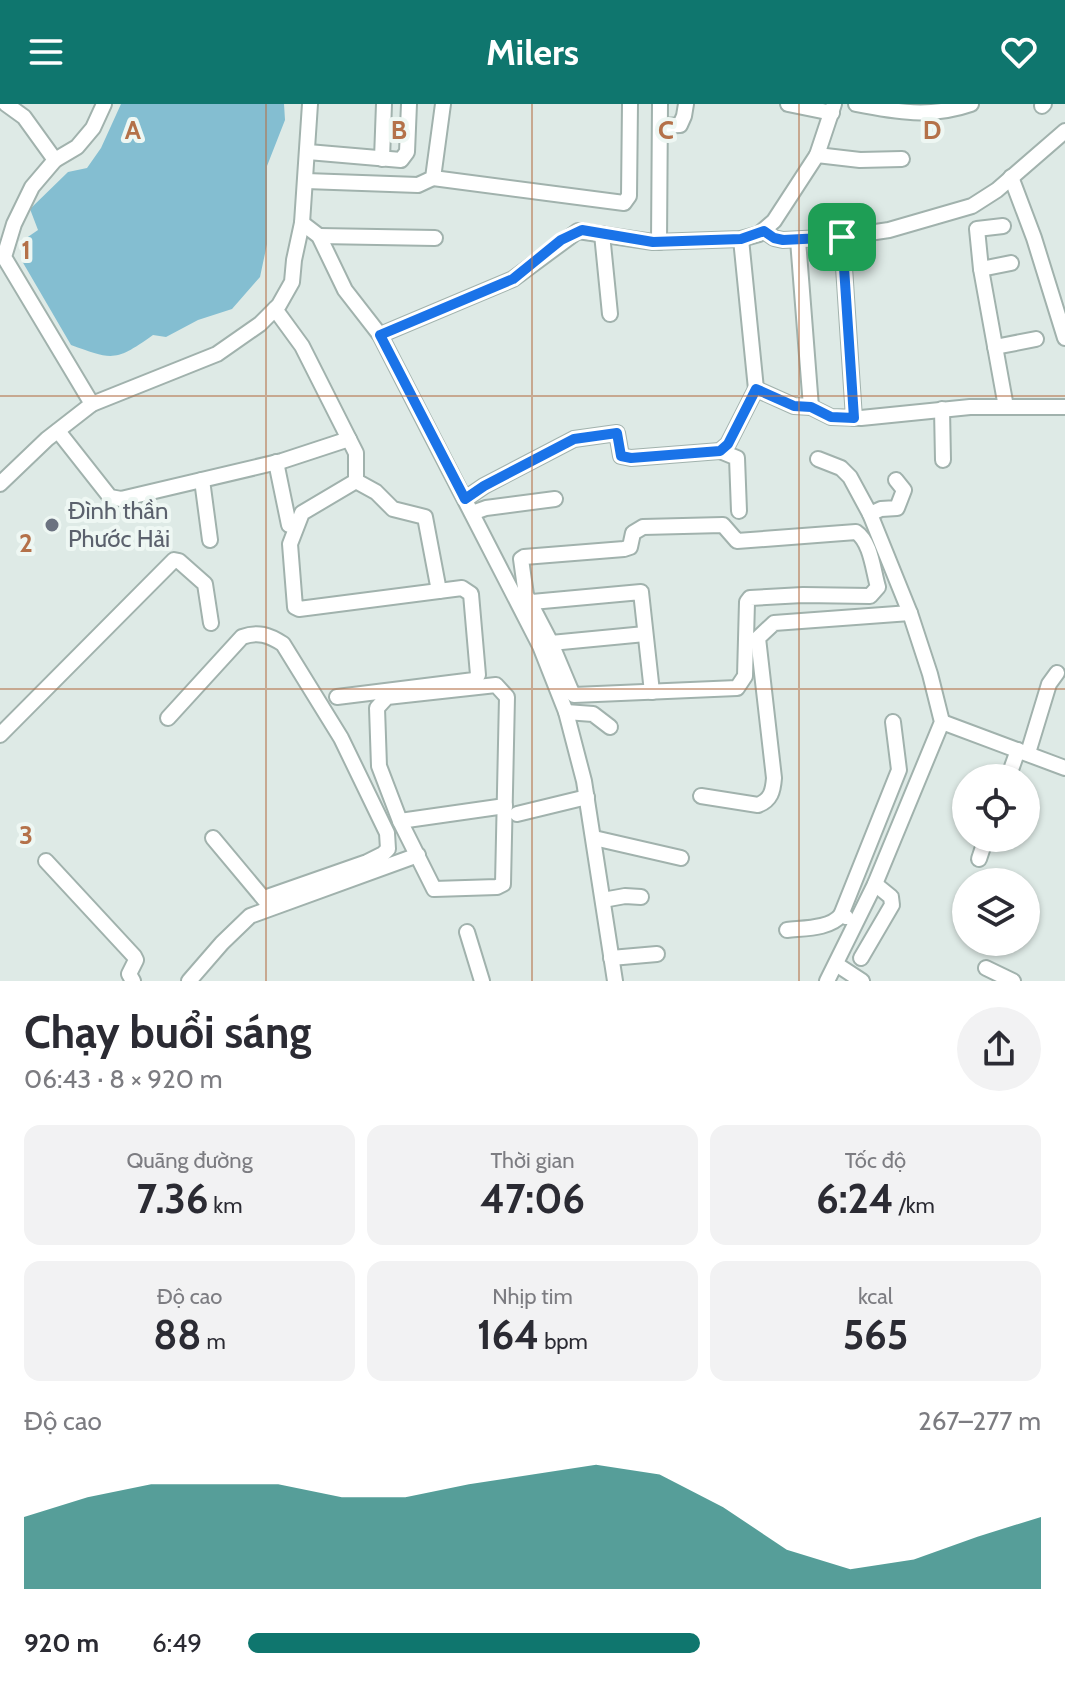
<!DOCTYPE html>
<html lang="vi">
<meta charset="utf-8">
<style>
body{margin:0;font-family:Cabin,sans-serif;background:#f2f2f3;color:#2b2b33;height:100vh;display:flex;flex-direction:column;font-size:30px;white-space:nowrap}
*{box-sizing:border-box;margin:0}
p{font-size:26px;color:#7c7c81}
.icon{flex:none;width:44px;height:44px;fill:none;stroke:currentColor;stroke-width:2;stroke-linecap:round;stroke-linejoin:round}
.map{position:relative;height:877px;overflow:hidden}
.details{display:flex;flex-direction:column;background:#fff;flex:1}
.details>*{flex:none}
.tools{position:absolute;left:952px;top:660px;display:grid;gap:16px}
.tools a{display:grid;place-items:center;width:88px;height:88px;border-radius:50%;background:#fff;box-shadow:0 2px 6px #0004;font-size:40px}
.pin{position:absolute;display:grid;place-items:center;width:68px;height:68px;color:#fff;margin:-34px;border-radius:16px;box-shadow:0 4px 12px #0006}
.round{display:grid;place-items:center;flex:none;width:84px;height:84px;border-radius:42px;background:#f2f2f3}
.overview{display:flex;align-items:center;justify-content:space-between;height:136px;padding:0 24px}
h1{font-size:44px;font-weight:700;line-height:60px}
.metrics{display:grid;grid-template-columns:repeat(3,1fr);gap:12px;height:136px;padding:8px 24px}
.metrics div{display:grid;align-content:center;border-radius:16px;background:#f2f2f3;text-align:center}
.metrics b{font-size:40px;font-weight:700}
.metrics small{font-size:22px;font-weight:400}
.metrics p{font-size:22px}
.chart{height:224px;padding:16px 24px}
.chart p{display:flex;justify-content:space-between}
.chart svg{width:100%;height:144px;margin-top:8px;fill:#0f766e;opacity:.7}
ul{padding:0 24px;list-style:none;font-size:26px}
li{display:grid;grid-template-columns:128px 96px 1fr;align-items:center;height:60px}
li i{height:20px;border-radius:10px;background:#0f766e}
header{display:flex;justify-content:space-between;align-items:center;height:104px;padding:0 24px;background:#0f766e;color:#fff;font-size:36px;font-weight:700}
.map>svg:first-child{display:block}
.water{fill:#84bed1}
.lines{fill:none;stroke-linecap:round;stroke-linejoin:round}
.minor-casing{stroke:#a1b2ad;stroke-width:18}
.minor{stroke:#fff;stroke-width:14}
.route-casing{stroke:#fff;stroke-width:16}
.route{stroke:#1a73e8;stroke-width:10}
.grid{fill:none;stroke:#b47149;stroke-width:2;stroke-opacity:0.55}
.worship-dot{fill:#6b7280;stroke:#eef7f3;stroke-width:3}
.labels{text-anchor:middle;stroke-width:8;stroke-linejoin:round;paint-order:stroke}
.worship-label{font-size:24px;fill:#5b616d;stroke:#eef7f3;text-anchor:start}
.grid-label{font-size:26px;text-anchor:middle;font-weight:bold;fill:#b47149;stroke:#eef7f3;stroke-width:8;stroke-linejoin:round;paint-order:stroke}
</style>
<header><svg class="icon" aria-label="menu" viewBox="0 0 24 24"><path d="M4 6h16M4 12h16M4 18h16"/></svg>Milers<svg class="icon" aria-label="heart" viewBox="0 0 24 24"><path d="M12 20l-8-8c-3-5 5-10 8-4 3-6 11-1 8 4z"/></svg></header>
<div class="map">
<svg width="1065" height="877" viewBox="0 0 1065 877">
<rect width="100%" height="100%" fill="#deeae6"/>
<path class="water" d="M121,0h163l1,16 -18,46v78l-7,33 -28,32 -34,11 -32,17 -13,-2c-38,27 -40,25 -82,10l-49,-84v-20l16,-11 -8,-21 38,-37 19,-4 14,-20z"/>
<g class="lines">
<g class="minor-casing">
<g id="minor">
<polyline points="6,0 24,13 55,56"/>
<polyline points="788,0 832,9"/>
<path d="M856,0c40,8 75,14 115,0"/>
<polyline points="1042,2 1044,0"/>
<polyline points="660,22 680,21 684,12 686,0"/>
<polyline points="308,48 401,56 407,48 409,0"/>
<polyline points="817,51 860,56 902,55"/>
<polyline points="382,55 384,0"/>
<polyline points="1011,73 1034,134 1065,234"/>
<polyline points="433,74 624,99 629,92 630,0"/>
<polyline points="306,77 418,81 433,74 443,0"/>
<polyline points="302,119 319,132 345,186 380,231 540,542 566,608 584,677 615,877"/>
<polyline points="1003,122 977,125 981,165 1006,303"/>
<polyline points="764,127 774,134 783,136 842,133 889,126 972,102 997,86 1065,27"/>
<polyline points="602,130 610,210"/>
<polyline points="319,132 435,134"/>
<polyline points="842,133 854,314"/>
<polyline points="741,135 756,285 794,302 811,303 831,313 861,314 970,303 1065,303"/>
<polyline points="798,136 811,303"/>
<polyline points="659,138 660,0"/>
<polyline points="981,165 1011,159"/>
<polyline points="275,205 302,242 356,349 356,377 302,409 290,440 295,503 299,505 462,484 471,490 478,571 474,576 337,593"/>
<polyline points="380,231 513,175 578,127 653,138 741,135 759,130 774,117 817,51 834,0"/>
<polyline points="995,243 1036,235"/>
<polyline points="92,300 4,153 14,120 32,83 55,56 77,43 93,24 104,0"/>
<polyline points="942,305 943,356"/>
<polyline points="58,327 110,393 121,395 282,357 349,335"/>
<polyline points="720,347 737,354 739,407"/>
<polyline points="818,355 841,364 850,373 870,410 910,509 930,570 942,618 875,780 827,877"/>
<polyline points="276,358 289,421"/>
<polyline points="202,376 210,436"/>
<polyline points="356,377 376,388 393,405 425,413 439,487"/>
<polyline points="0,380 47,335 92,300 217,250 260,220 279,201 292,178 294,156 302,119 310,0"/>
<polyline points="465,395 484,382 574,335 617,329 621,352 631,354 720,347 728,340 756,285"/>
<polyline points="472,409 486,404 555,395"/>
<polyline points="870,410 881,405 897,404 904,386 896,376"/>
<path d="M723,421l14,16 119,-9c15,10 17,38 22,55l-8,9 -67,-1 -53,3 -3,4 -2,74 -8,12 -163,7 -2,-2 -21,-50 -25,-48 -5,-36 3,-2 100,-8 6,-2 3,-14 10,-6z"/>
<polyline points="532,498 641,488 652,588"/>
<polyline points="551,539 645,530"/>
<polygon points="496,581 507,593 503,780 497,783 434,785 400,717 379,662 377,604 387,593"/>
<polyline points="566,608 593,610 610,623"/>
<path d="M168,614l74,-81c16,-6 27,-2 41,7l58,94 46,95 1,16 -5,5 -16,8 -103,36"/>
<polyline points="942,618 1065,664"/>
<polyline points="0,631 174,456 179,457 205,480 211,519"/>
<polyline points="1028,649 1049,580 1057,569"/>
<polyline points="1008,674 1018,646"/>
<path d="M701,692l57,9c13,-5 15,-14 16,-27l-16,-140 16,-15 136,-10"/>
<polyline points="517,710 587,693"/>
<polyline points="400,717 505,702"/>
<polyline points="213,734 269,801"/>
<polyline points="594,734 681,754"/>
<polyline points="979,755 986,734"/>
<polyline points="46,757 134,852 136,856 129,870 133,877"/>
<polyline points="603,796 625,792 641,793"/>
<polyline points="841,811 899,666 893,618"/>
<path d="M787,826c17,-2 43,-1 54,-15l5,2"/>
<polyline points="467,828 482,877"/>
<polyline points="611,854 657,850"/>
<polyline points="861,854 892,801 891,793 875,780"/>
<polyline points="836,860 862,877"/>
<polyline points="986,864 1013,877"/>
<polyline points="189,877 222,839 250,812 418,751"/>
</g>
</g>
<use href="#minor" class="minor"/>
</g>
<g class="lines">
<g class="route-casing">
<polygon id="route" points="582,126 653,138 741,135 764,127 774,134 783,136 842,133 854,314 831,313 811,303 794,302 756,285 728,340 720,347 631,354 621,352 617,329 574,335 484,382 465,395 380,231 513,175 561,136"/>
</g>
<use href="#route" class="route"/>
</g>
<path class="grid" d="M266,0v877M532,0v877M799,0v877M0,292h1065M0,585h1065"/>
<circle class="worship-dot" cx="52" cy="421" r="8"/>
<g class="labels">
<g class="worship-label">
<text x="68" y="415">Đình thần<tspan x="68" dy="28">Phước Hải</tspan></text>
</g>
</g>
<g class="grid-label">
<text x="133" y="35">A</text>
<text x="399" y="35">B</text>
<text x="666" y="35">C</text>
<text x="932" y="35">D</text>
<text x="26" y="155">1</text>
<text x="26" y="448">2</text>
<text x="26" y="740">3</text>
</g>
</svg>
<div class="tools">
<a><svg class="icon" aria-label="locate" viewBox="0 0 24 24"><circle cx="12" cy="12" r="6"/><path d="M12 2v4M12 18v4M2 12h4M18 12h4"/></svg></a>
<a><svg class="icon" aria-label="layers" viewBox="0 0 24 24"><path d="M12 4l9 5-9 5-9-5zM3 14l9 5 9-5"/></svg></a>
</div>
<div class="pin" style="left:842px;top:133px;background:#1e9e55"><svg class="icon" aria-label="arrive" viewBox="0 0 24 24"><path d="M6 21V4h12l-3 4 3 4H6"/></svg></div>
</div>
<section class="details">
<div class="overview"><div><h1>Chạy buổi sáng</h1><p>06:43 · 8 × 920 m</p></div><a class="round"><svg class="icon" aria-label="share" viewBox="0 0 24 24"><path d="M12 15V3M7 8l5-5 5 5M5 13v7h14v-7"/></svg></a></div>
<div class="metrics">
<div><p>Quãng đường</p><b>7.36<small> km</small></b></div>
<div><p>Thời gian</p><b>47:06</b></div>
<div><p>Tốc độ</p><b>6:24<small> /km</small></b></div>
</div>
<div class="metrics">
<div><p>Độ cao</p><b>88<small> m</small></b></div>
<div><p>Nhịp tim</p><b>164<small> bpm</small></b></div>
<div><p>kcal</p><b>565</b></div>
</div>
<div class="chart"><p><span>Độ cao</span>267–277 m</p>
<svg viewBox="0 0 160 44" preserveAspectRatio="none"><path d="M0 44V22L10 16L20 12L30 12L40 12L50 16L60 16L70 12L80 9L90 6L100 9L110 19L120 32L130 38L140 35L150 28L160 22V44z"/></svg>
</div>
<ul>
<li><b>920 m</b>6:49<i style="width:57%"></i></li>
</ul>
</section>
